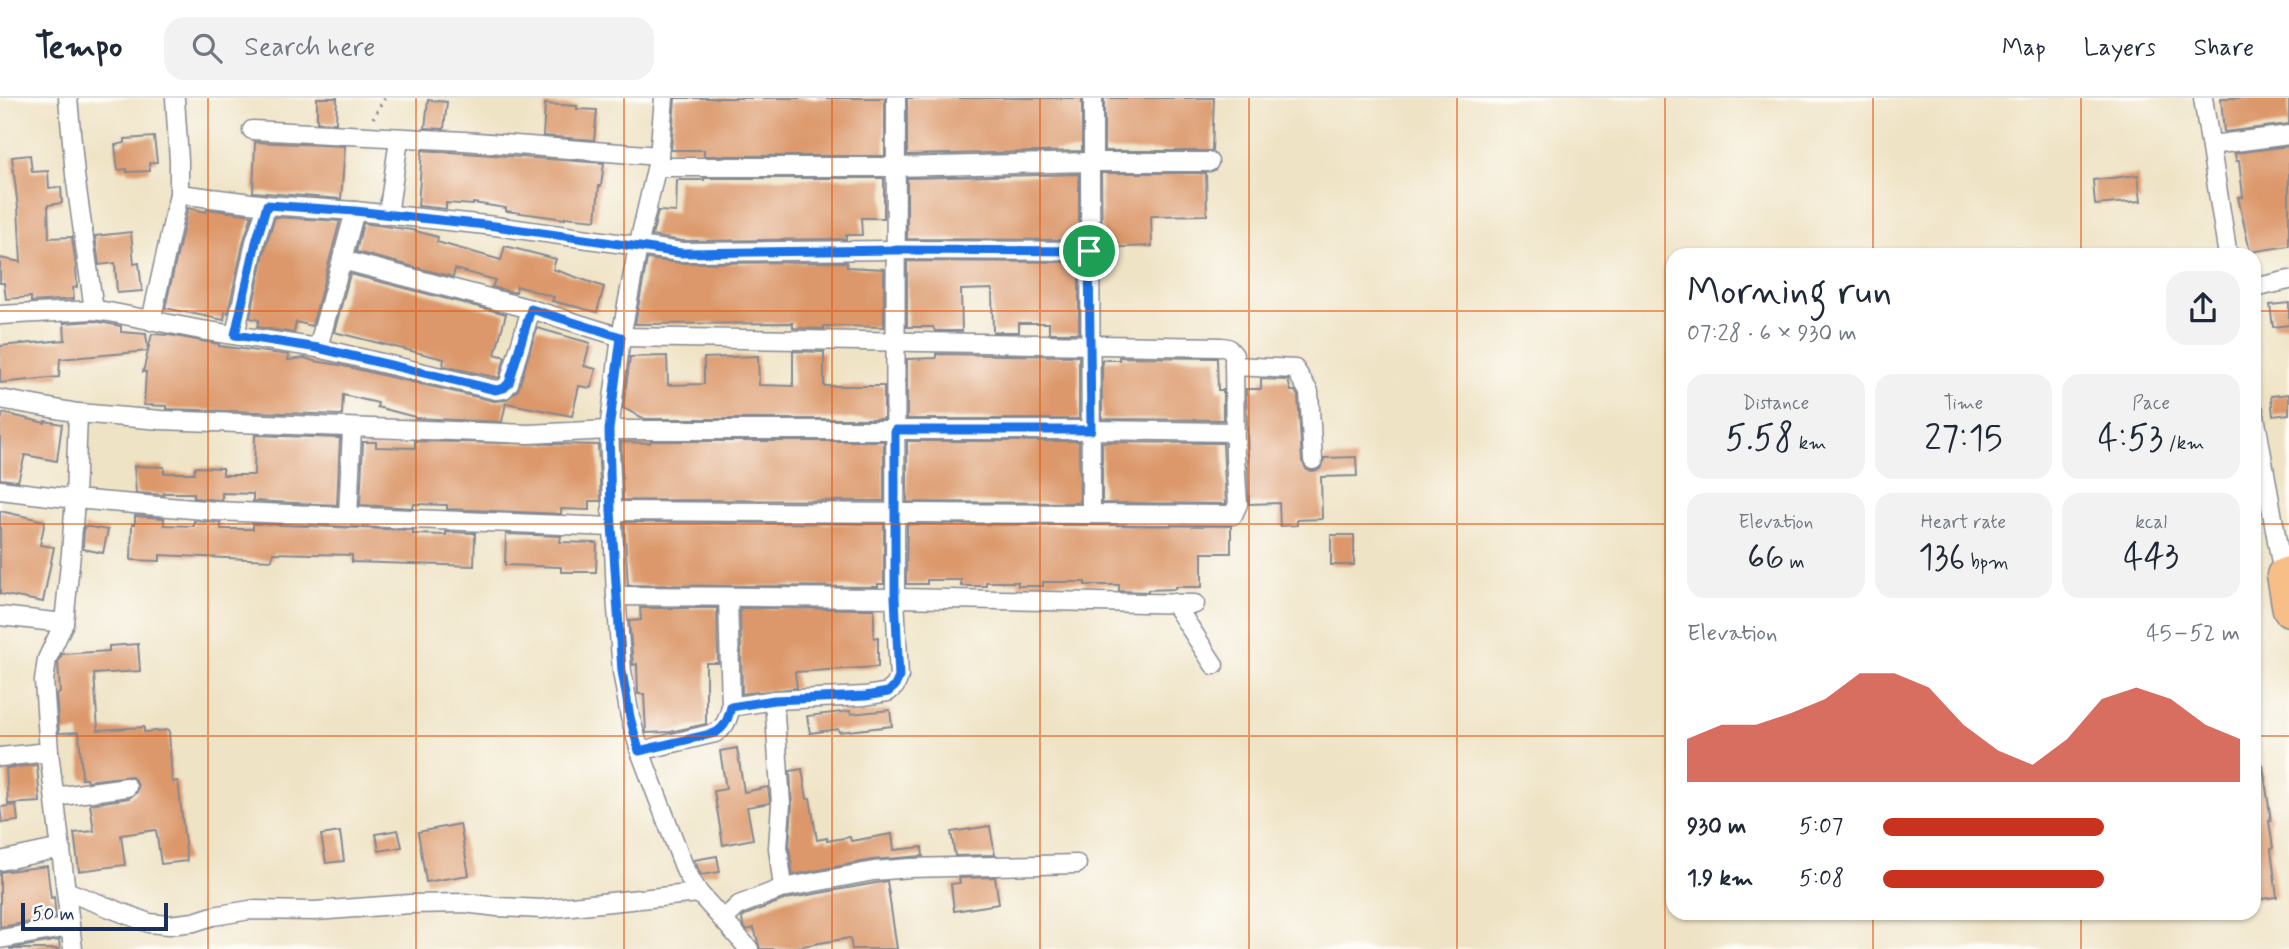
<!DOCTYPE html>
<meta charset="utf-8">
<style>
body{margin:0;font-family:Mynerve,sans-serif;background:#f2f2f3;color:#1f2937;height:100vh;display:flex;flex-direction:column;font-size:26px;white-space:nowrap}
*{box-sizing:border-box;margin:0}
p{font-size:23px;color:#747a83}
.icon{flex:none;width:38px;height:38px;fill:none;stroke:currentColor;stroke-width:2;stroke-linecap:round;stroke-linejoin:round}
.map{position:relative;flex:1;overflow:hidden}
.drawer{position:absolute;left:1666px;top:150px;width:595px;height:672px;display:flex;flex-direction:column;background:#fff;border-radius:21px;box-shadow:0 2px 5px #0004}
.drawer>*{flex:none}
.scale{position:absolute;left:21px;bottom:18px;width:147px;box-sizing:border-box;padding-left:7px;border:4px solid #1b2f5e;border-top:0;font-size:19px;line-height:24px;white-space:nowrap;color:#1b2f5e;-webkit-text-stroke:5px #fdfcf7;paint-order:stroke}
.pin{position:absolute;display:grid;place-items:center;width:60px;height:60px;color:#fff;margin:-30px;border:4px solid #fff;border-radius:50%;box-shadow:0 2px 7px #0007}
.round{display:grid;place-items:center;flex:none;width:74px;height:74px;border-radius:21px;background:#f2f2f3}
.overview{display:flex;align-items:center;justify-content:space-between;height:119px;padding:0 21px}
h1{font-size:38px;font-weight:600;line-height:52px}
.metrics{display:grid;grid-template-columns:repeat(3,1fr);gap:10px;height:119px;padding:7px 21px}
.metrics div{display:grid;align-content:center;border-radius:18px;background:#f2f2f3;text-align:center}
.metrics b{font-size:35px;font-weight:600}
.metrics small{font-size:19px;font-weight:400}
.metrics p{font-size:19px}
.chart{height:196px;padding:14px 21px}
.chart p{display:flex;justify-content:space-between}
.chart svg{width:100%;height:126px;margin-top:7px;fill:#c8321e;opacity:.7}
ul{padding:0 21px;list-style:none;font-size:23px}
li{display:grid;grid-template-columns:112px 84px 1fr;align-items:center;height:52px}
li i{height:18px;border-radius:9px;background:#c8321e}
header{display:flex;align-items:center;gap:42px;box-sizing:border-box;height:98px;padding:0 35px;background:#fff;border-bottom:2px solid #e0e1e3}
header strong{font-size:33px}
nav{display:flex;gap:38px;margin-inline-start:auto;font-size:24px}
.search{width:490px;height:63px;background:#f2f2f3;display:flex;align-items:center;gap:18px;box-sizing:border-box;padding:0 24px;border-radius:21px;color:#747a83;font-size:26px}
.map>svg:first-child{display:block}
.building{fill:#dc986b}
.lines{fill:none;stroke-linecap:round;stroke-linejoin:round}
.street-casing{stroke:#858992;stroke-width:21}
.highway-casing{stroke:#858992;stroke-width:35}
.path{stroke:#858992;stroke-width:3.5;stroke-dasharray:2 5;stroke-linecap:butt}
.street{stroke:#fff;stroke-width:18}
.highway{stroke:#f7be88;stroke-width:32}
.route-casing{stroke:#fff;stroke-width:14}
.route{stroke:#1a73e8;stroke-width:9}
.grid{fill:none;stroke:#de5710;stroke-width:2;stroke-opacity:0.55}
</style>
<header>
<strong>Tempo</strong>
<div class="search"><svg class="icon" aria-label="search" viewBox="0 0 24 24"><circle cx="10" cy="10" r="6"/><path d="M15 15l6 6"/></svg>Search here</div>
<nav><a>Map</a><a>Layers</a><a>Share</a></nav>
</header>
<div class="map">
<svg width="2289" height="851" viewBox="0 0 2289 851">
<rect width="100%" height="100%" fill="#fdfcf7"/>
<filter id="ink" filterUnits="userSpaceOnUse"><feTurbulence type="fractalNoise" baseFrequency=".0143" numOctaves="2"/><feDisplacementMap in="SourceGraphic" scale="14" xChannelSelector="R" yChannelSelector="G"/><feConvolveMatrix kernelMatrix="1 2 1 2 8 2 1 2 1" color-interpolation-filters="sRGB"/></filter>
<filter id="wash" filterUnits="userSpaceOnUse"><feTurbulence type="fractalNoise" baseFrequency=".00686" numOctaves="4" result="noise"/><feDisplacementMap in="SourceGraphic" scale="28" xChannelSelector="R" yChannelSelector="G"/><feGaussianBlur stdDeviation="1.57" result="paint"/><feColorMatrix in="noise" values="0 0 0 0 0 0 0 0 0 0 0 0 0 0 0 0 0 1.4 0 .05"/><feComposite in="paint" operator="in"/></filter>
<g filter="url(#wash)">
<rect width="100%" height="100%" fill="#efe3c5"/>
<g id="blocks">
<g class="building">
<polygon points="317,0 337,0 336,25 317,24"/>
<polygon points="675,0 885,0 885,58 704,58 704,52 671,52"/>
<polygon points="907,0 1082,0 1082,53 907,57"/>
<polygon points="1104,0 1214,0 1212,53 1104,53"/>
<polygon points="2221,0 2289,0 2289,26 2224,34"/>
<polygon points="428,2 447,4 444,31 425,30"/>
<polygon points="545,6 577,8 577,11 597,12 594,42 543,38"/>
<polygon points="154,39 157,64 149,65 150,73 127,74 127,71 118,72 115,47 125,45 125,41"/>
<polygon points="255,44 345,48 341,101 253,94"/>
<polygon points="2289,48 2289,148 2250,154 2238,99 2243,99 2239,63 2236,63 2235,55"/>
<polygon points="422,52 604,65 601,88 599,88 596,122 565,119 565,121 506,113 506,110 473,105 473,107 446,105 446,111 418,108"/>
<polygon points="30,57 32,74 48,73 49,90 61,89 62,105 48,107 49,140 72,139 76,169 77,189 73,190 74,201 31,204 31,199 6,201 4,185 0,185 0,160 21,164 18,110 12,59"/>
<polygon points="1101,75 1206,75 1207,117 1151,118 1152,148 1102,150"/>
<polygon points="1079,76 1079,142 907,141 907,80"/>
<polygon points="2138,77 2141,103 2095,107 2093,82"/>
<polygon points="704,80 884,80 884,120 861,120 862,137 846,137 846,141 682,143 652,138 658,113 676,114 677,82 704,82"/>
<polygon points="188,110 206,114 207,111 252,117 244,142 228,215 225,214 224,222 165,210"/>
<polygon points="275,119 340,123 312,228 296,224 294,235 257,229 259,222 250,220 266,147"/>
<polygon points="363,125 412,132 438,139 437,144 501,162 505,148 556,161 553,171 604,189 597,214 552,203 554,199 517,188 516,194 512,194 492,189 495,182 455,171 453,179 356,154"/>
<polygon points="131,134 134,166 139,165 142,193 117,195 115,165 99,167 95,138"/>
<polygon points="647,161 681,165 847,164 847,169 884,171 884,229 840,228 824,228 824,231 793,230 793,225 635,226"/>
<polygon points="907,163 1079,164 1079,235 1049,235 1049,225 1019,225 1019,234 993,234 992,191 961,192 962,233 935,233 933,229 907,229"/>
<polygon points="350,176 506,216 495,256 505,259 499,280 443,268 444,261 334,234"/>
<polygon points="2289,205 2289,227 2273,229 2270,207"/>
<polygon points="94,223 121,228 121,234 146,236 148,252 152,236 169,237 219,246 219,248 289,257 288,262 305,260 314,263 339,267 494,303 506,302 518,292 537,230 590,245 584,268 596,271 591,290 579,288 572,318 506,305 502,324 415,320 415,319 377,309 378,305 343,297 342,317 167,311 167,308 144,307 146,274 143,274 148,253 60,261 59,279 0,285 0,248 65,242 64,225"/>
<polygon points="793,253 824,254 824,288 884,288 884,321 645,321 623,310 630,259 667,258 668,287 704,286 704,260 758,258 759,287 793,288"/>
<polygon points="936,256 1079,258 1079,321 907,321 907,261 936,260"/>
<polygon points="1119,259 1217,260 1218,292 1223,292 1223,322 1102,321 1102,262 1119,262"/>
<polygon points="1261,281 1288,282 1291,293 1295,293 1298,298 1302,363 1307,372 1313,373 1320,371 1323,366 1324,360 1356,359 1357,378 1321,379 1322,421 1297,422 1297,427 1280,428 1279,405 1249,406 1246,291 1261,291"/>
<polygon points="2289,296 2289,316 2273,318 2271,298"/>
<polygon points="3,315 45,325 45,323 62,326 57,363 25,357 18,383 0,381 0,326"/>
<polygon points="255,337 340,340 337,407 253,403 253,396 222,395 222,402 194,400 194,395 164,395 164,397 136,395 134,368 164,369 164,375 194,375 195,369 223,370 223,377 254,377"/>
<polygon points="415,343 598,347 601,403 589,403 589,412 561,411 561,416 447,411 447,407 414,406 413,410 360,407 363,344 376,344 376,349 415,350"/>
<polygon points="651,343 884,343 884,403 623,402 621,344 650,345"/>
<polygon points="907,343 1079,343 1080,405 907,404"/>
<polygon points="1102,344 1223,345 1226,406 1102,405"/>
<polygon points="0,413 45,423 40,447 54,449 43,504 0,496"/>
<polygon points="135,418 164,420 164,427 194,428 194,423 221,425 221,431 253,431 253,426 413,432 413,436 446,437 446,434 475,435 474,468 352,464 352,457 273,455 272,462 160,457 160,463 131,462 132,426 135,426"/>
<polygon points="624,424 884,426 884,486 878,486 878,489 628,487"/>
<polygon points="907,426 1231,428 1231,455 1202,455 1202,489 1175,489 1175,491 1148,492 1148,494 1119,493 1119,487 1085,487 1085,484 1043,484 1043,488 1018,488 1018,484 986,484 986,488 961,488 961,482 927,482 927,486 906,486"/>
<polygon points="84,428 108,432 103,455 83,451"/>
<polygon points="506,436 561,438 560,444 597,445 596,474 561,474 561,469 505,467"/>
<rect x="1331" y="437" width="23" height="30"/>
<polygon points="640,510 717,510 718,565 706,565 706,626 670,634 646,635 644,596 638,596 637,566 633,567 629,523 641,522"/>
<polygon points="740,510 874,511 874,540 878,539 878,569 795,574 797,590 742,596"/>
<polygon points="138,546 140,573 94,576 98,632 144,629 144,634 169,632 172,684 178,683 187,763 161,766 156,732 121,737 125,767 79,773 74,735 94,733 90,706 129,700 137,694 138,688 136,683 131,678 87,683 86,681 82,681 79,634 59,635 56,596 60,595 58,564 62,556 109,553 109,548"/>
<polygon points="890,612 892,628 839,634 838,631 810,635 807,618 850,613 851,616"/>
<polygon points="737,650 744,694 768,689 770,705 747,709 753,741 723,747 714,693 726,691 720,653"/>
<polygon points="37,667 40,704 8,706 6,670"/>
<polygon points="2263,668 2271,723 2269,723 2273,750 2271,751 2277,799 2254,802 2254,669"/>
<polygon points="802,671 807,701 810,700 817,742 827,740 827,743 850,739 851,743 892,736 894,752 922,749 923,758 872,762 793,777 789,750 792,707 790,673"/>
<polygon points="16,707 18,723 2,725 0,709"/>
<polygon points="460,726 469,777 426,784 418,734"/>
<polygon points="990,728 995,757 955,758 951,734"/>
<polygon points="398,732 402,749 379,753 376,736"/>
<polygon points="340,734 344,763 326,765 321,737"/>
<polygon points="717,758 720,774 701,777 694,762"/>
<polygon points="47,768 51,800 54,799 56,820 0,829 0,774"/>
<polygon points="995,779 999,806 954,813 951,786 960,785 959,780"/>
<polygon points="887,783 897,851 852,851 850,840 784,851 760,851 754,830 747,832 743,828 742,820 745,817 786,801"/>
<polygon points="59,842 60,851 9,851"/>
</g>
</g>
</g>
<g filter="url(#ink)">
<use href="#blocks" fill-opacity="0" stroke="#858992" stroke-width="2"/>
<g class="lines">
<g class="street-casing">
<g id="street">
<polyline points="68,0 75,77 94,212"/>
<polyline points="664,0 659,58 638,149 621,239 609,332 616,498 622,573 630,619 640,653 686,774 699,795 749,851"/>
<polyline points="2203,0 2228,158"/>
<polyline points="252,32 464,43 659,58"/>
<polyline points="2211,47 2289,37"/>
<polyline points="1090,64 1091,416"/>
<polyline points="1093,64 1093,0"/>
<polyline points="657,69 895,69 1090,64 1209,64"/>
<polyline points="179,96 267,107"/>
<polyline points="388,117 399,41"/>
<polyline points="342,162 531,211 621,239 1222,249 1228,250 1234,257 1235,359 1238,406 1233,417 611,413"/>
<polyline points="2254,190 2289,182"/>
<polyline points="0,217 94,212 109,214 201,232 318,250 496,292 504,291 509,285 531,211"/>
<polyline points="151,223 179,96 179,63 175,0"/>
<polyline points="235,237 255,144 267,107 355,113 495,128 681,154 896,152 1089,153"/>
<polyline points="318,250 355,113"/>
<polyline points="1234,268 1295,271 1309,294 1313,362"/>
<polyline points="0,301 78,315 161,322 529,336 609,332 1091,332 1234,334"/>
<polyline points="2254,312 2283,477"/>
<polyline points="78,315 75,401 216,413 612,429"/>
<polyline points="0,392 75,401 71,455 64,525 47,561 44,583 49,654 73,851"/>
<polyline points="348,418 352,331"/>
<polyline points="616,498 895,500 1195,506"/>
<polyline points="728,499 731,609"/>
<polyline points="1174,505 1214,567"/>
<polyline points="0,518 64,525"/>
<polyline points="774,602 781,706 778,750 783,790"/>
<path d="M640,653l75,-18c11,-6 13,-15 16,-26l43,-7 91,-4 23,-4 7,-6 4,-9 -4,-79 1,-500"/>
<polyline points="0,659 49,654"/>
<polyline points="55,699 127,689"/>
<polyline points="0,763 61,750"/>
<polyline points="66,793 149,825 169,827 194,824 213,818 250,812 315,813 410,806 464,805 498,809 542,811 699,795"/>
<polyline points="723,822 739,807 783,790 874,773 910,770 1077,766"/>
<polyline points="0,841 70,829"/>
</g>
</g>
<g class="highway-casing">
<polyline id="highway" points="2289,475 2283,477 2289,512"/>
</g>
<polyline class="path" points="373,20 385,0"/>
<use href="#street" class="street"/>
<use href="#highway" class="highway"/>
</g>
</g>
<g class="lines" filter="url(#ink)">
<g class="route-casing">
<path id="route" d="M267,107l88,6 140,15 186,27 215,-3 193,1 2,179h-196v167l4,80 -4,9 -7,6 -22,4 -92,4 -43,7c-3,11 -5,20 -16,26l-76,18 -9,-34 -8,-46 -11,-160 -2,-81 12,-93 -90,-28 -22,74 -5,5 -8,2 -178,-42 -83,-13 21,-93z"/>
</g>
<use href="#route" class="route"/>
</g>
<path class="grid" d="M208,0v851M416,0v851M624,0v851M832,0v851M1040,0v851M1249,0v851M1457,0v851M1665,0v851M1873,0v158M2081,0v158M0,213h1673M2254,213h35M0,426h1673M2254,426h35M0,638h1673M2254,638h35M1873,816v35M2081,816v35"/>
</svg>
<div class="scale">50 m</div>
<div class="pin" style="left:1089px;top:153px;background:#1e9e55"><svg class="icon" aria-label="arrive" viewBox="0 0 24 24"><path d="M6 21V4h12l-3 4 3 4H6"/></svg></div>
<section class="drawer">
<div class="overview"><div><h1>Morning run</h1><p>07:28 · 6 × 930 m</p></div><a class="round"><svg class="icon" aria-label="share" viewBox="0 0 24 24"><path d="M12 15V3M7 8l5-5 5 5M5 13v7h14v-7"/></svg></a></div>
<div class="metrics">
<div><p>Distance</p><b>5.58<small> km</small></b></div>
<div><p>Time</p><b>27:15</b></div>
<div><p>Pace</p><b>4:53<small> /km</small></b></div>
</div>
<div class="metrics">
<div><p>Elevation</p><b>66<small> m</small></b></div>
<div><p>Heart rate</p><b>136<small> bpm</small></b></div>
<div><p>kcal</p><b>443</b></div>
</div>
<div class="chart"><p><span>Elevation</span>45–52 m</p>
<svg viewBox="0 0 160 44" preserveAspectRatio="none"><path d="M0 44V29L10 24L20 24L30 20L40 15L50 6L60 6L70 11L80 24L90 33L100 38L110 29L120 15L130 11L140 15L150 24L160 29V44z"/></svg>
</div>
<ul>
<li><b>930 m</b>5:07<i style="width:62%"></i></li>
<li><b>1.9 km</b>5:08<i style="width:62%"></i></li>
</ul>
</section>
</div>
